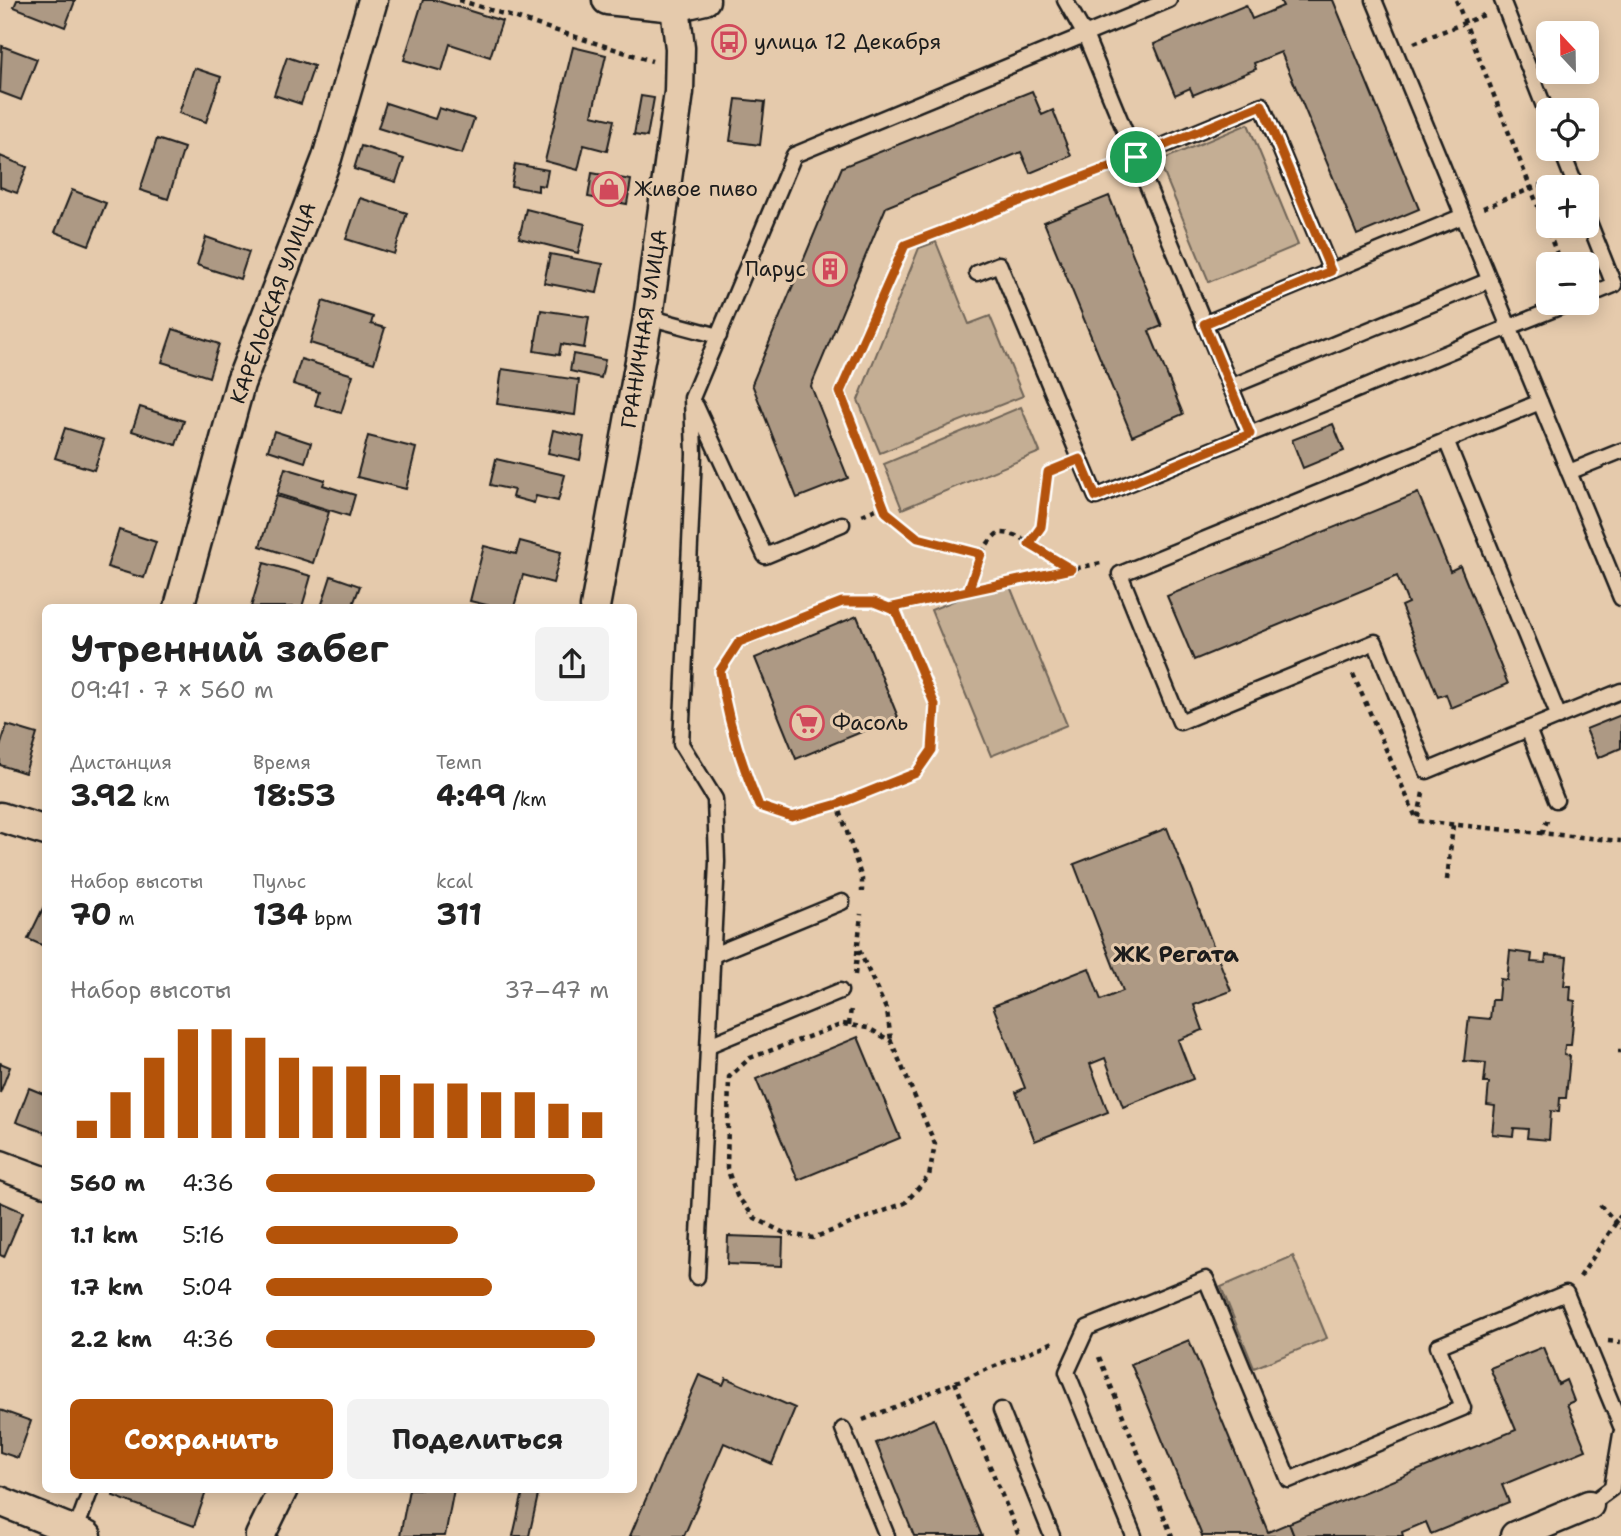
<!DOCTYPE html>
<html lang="ru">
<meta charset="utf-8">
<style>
body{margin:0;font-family:"Shantell Sans",sans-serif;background:#f2f2f2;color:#222;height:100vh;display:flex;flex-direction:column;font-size:26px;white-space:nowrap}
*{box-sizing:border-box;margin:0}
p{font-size:23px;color:#767676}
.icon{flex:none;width:38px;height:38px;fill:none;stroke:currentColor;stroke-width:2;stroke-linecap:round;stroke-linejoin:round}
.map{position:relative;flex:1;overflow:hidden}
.sheet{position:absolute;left:42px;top:604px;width:595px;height:889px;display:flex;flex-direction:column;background:#fff;border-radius:10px;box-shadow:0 4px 18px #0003}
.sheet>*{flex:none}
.needle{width:46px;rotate:338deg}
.controls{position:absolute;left:1536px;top:21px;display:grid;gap:14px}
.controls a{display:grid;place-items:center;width:63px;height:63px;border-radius:10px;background:#fff;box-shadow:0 4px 18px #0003;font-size:35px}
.pin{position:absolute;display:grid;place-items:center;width:60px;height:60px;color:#fff;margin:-30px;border:4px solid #fff;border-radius:50%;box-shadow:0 2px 7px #0007}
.round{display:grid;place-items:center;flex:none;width:74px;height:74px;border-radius:10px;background:#f2f2f2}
.summary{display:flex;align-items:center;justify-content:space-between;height:119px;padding:0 28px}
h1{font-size:38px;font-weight:700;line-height:52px}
.stats{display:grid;grid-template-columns:repeat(3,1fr);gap:10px;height:119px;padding:7px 28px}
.stats div{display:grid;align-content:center}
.stats b{font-size:30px;font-weight:700}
.stats small{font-size:19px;font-weight:400}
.stats p{font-size:19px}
.chart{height:196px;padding:14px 28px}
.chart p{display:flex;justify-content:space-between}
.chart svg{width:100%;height:126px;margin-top:7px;stroke:#b45309;stroke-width:6}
.cta{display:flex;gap:14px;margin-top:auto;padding:14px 28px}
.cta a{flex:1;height:80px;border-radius:10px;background:#b45309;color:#fff;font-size:28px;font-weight:700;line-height:80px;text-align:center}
.cta a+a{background:#f2f2f2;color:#222}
ul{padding:0 28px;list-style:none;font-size:23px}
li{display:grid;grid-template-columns:112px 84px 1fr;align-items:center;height:52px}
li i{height:18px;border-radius:9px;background:#b45309}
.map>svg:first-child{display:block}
.green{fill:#c4ae94;stroke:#706558;stroke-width:2}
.building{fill:#ad9984;stroke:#1c1c1c;stroke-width:2}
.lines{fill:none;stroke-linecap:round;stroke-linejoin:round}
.service-casing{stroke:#1c1c1c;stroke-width:19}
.minor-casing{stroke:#1c1c1c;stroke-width:33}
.path{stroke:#1c1c1c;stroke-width:4.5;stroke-dasharray:5 5;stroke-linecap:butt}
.service{stroke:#e5caac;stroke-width:14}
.minor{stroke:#e5caac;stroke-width:28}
.route-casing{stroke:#fff;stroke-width:14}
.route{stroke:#b45309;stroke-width:9}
.labels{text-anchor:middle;stroke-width:6;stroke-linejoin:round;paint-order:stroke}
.poi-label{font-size:21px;fill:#1c1c1c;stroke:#e5caac;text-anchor:start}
.street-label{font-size:21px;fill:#1c1c1c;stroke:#e5caac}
.neighbourhood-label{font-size:23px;font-weight:bold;fill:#1c1c1c;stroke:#e5caac}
</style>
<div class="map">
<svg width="1621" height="1536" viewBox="0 0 1621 1536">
<rect width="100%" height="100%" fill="#e5caac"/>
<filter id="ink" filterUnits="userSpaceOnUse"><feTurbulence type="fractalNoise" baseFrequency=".0143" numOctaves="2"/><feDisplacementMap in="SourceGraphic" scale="14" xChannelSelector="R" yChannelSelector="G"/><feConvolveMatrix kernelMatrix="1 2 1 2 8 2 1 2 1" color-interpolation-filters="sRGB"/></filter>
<g filter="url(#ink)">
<g class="green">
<polygon points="1248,124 1298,245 1209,282 1159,161"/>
<polygon points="936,242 969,324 990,316 1023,396 880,453 858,400 919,248"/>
<polygon points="1021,407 1040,452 902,509 884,464"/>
<polygon points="1007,579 1067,725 991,756 931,610"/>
<polygon points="1293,1256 1327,1338 1254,1368 1221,1287"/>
</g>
<g class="building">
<polygon points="17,0 72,0 75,1 65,27 14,7"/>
<polygon points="423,0 435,0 502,21 490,57 450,44 442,71 404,60"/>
<polygon points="1280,0 1333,0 1419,209 1357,235 1281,52 1254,63 1256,69 1193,95 1190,88 1175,95 1154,44 1246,5 1252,19 1283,6"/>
<polygon points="2,46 37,59 21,100 0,92"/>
<polygon points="573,47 606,55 592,115 614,120 607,151 584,145 578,170 545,161"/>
<polygon points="287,57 314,66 301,104 274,95"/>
<polygon points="194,68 221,77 206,122 179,113"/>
<polygon points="1032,91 1042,115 1053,110 1071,156 1030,173 1021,152 886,207 811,386 848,478 797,498 752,384 842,167"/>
<polygon points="641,96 654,98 647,137 634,135"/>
<polygon points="736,99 765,102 760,145 730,141"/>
<polygon points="386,103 435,119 439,108 474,119 462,154 378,128"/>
<polygon points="157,139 184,148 168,199 140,190"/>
<polygon points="361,146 404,159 396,182 354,169"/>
<polygon points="0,156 27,167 17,193 0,187"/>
<polygon points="515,164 548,170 545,186 538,185 538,191 511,186"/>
<polygon points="592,173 631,180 627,204 588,197"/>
<polygon points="72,190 106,203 89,245 55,232"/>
<polygon points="1109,196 1162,326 1149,331 1183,414 1132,436 1044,222"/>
<polygon points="360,198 407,213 394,254 346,239"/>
<polygon points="526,209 585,224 578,253 519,238"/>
<polygon points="206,237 249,252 240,279 197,265"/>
<polygon points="550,254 603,264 597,293 544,283"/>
<polygon points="323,301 373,317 371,324 385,328 374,363 310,343"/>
<polygon points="541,310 589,317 584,348 561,344 559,355 534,351"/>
<polygon points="173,329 219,344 209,377 162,362"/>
<polygon points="573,354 605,360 601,378 570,371"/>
<polygon points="301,359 353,375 341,413 315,405 319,392 293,384"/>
<polygon points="502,369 579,380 575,415 497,404"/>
<polygon points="140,407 184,421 176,445 132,431"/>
<polygon points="1333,424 1344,451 1303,468 1292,440"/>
<polygon points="65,428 104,440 94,470 55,458"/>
<polygon points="553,430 584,437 580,460 548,453"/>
<polygon points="274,431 311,443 305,462 268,450"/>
<polygon points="368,436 416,448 406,489 357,477"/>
<polygon points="496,459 565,475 558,501 536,496 534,503 512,497 514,490 490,485"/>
<polygon points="285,468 325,480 323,485 355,495 349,516 277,494"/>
<polygon points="1418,493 1450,571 1460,566 1508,684 1451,708 1446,694 1438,697 1401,606 1408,603 1397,576 1194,660 1167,596"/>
<polygon points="276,496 329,512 313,563 260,546"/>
<polygon points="119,530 156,542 144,578 107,567"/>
<polygon points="520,541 561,552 553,583 523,575 514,607 495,607 470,601 484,546 516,554"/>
<polygon points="264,563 311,576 302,607 251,607"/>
<polygon points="331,576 360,586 352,607 322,604"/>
<polygon points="857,616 898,717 796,759 755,658"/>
<polygon points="1621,715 1621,748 1598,758 1586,729"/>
<polygon points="7,725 37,734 25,773 0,765 0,747"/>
<polygon points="1167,828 1231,991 1194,1005 1203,1030 1178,1040 1193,1079 1123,1107 1105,1058 1090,1064 1108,1112 1035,1141 1016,1092 1025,1088 993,1006 1089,968 1101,1000 1123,991 1074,864"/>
<polygon points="46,902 46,947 28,939"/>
<polygon points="1510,951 1532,954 1531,962 1545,963 1546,955 1567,957 1564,986 1571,986 1570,1000 1575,1001 1571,1045 1565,1045 1564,1055 1570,1056 1566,1098 1560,1098 1559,1112 1551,1111 1549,1140 1527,1138 1528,1129 1514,1128 1513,1136 1492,1134 1495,1106 1487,1105 1489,1083 1484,1083 1486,1063 1464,1061 1469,1017 1490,1019 1492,1000 1498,1000 1500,979 1507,980"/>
<polygon points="858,1037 900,1138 798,1180 756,1079"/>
<polygon points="0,1063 10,1067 0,1093"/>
<polygon points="29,1088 46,1095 46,1133 16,1122"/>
<polygon points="0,1202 23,1212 4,1257 0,1255"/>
<polygon points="728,1236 783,1238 782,1266 727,1264"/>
<polygon points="1189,1340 1268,1532 1289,1523 1294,1536 1202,1536 1131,1364"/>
<polygon points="1543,1347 1558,1384 1566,1380 1574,1401 1567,1404 1586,1450 1502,1485 1509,1502 1431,1534 1426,1522 1402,1532 1403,1536 1294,1536 1289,1523 1516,1430 1490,1368"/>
<polygon points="699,1375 723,1385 726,1378 795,1408 772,1464 724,1443 684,1536 630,1536"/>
<polygon points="0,1410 31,1421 18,1458 0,1452"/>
<polygon points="934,1419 982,1536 914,1536 876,1443"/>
<polygon points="115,1489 207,1489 194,1526 113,1496"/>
<polygon points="409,1489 454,1489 445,1536 400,1536"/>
<polygon points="523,1492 538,1495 529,1536 513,1536"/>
</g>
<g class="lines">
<g class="service-casing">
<g id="service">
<polyline points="1502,0 1549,119"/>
<polyline points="1561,149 1576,187"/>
<polyline points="1136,157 1262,105 1331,271 1204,324"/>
<polyline points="1587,217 1614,285 1587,296"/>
<polyline points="1331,271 1463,216"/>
<polyline points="977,273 999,264 1096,497 1250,434 1085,35 1065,0"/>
<polyline points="1570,303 1509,327 1621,598"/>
<polyline points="648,317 719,336"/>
<polyline points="1230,387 1490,280"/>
<polyline points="696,406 765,556 842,524"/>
<polyline points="1250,434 1509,327 1374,0"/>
<polyline points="1446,440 1559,717"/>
<polyline points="1569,472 1621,451"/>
<polyline points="1528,729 1427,771 1375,642 1180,722 1120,574 1540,402"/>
<polyline points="1556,800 1528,729 1621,691"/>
<polyline points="713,955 842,902"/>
<polyline points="709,1045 840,991"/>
<polyline points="697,1277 717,862 715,799 681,744 694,454 692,398 794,155 1169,0"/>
<polyline points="1001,1410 1052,1536"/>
<polyline points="843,1429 887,1536"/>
<polyline points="1589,1505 1612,1488 1621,1434"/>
<polyline points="75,1532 91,1489"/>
<polyline points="1134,1536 1067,1372 1087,1328 1206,1279 1289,1480 1463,1408 1438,1346 1566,1293 1621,1426"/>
</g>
</g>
<g class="minor-casing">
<g id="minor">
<polyline points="607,0 675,7 705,0"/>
<polyline points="179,607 240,384 327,158 373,0"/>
<polyline points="595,607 648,317 679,92 680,48 675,7"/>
<polyline points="0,817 46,831"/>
<polyline points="0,1165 46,1182"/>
<polyline points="0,1501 87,1536"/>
<polyline points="260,1536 283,1489"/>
<polyline points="1515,1536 1589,1505"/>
</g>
</g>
<g class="path">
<polyline points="459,0 652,61"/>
<polyline points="1456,0 1561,264"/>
<polyline points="1414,43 1484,15"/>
<polyline points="1483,208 1550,181"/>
<polyline points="862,515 883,506"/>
<polyline points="1029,544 1041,527 1048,472 1061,467"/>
<polyline points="981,554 918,538 886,512 840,392 905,245 1115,165"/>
<path d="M968,590c7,-20 12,-43 30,-57 23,-2 51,23 72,35"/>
<polyline points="890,608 1101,563"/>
<polyline points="1353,674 1417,820"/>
<polyline points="1423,793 1417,821 1621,841"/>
<path d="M838,804l-46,13 -33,-11c-19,-45 -32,-86 -39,-134l19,-30 103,-40h32l22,10c18,43 63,119 21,160 -10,9 -63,25 -79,32l24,75v13"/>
<polyline points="1542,834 1548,818"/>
<polyline points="1447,880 1453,825"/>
<polyline points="859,950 887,1011 891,1040"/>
<polyline points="855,975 861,914"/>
<polygon points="843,1024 868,1028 891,1041 935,1144 929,1176 905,1203 813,1238 784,1233 755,1218 737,1196 727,1168 729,1077 750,1058"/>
<polyline points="849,1025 851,1008"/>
<polyline points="1618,1051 1621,1051"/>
<polyline points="1600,1205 1621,1228"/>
<polyline points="1580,1277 1621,1215"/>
<polyline points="1608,1341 1621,1342"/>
<polyline points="1099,1357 1172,1536"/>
<polyline points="955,1382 1019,1536"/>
<polyline points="863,1420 1056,1341"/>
</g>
<use href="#service" class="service"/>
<use href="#minor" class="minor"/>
</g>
</g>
<g class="lines" filter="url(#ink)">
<g class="route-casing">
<path id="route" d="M1136,157l-231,88 -65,147 46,120 32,26 63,16 -13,37 -79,17 -15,-6h-32l-103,40 -19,29c7,49 20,90 39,135l33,11 46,-13 78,-31 16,-23 3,-45 -39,-94 -7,-3 182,-39 -42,-25 12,-17 7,-55 32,-13 16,38 154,-63 -46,-110 127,-53 -69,-166 -126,52"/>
</g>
<use href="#route" class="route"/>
</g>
<defs>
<g id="bus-ring" transform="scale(1.75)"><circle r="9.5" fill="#e5caac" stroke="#d1495b" stroke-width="1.5"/><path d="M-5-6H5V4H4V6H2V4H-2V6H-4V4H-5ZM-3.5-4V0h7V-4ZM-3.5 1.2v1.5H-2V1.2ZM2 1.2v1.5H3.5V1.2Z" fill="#d1495b"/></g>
<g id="shop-ring" transform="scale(1.75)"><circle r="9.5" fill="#e5caac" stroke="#d1495b" stroke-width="1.5"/><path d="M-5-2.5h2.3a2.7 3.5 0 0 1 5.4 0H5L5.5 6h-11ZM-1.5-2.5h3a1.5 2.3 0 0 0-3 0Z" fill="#d1495b"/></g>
<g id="building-ring" transform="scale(1.75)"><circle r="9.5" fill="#e5caac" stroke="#d1495b" stroke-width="1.5"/><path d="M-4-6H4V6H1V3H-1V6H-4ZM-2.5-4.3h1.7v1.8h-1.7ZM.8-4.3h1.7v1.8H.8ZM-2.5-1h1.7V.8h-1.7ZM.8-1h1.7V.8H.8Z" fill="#d1495b"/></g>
<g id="supermarket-ring" transform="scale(1.75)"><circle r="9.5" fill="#e5caac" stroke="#d1495b" stroke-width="1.5"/><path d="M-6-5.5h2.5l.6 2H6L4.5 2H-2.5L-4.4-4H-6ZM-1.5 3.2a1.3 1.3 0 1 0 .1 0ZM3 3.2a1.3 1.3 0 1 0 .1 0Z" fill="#d1495b"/></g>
</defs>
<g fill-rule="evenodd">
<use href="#bus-ring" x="729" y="42"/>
<use href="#shop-ring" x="609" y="189"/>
<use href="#building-ring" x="830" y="269"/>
<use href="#supermarket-ring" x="807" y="723"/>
</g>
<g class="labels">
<g class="poi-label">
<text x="754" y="49">улица 12 Декабря</text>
<text x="634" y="196">Живое пиво</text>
<text x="806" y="276" text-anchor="end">Парус</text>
<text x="832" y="730">Фасоль</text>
</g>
<g class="street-label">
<text transform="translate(273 303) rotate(-70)" y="7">КАРЕЛЬСКАЯ УЛИЦА</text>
<text transform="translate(644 329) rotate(-81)" y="7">ГРАНИЧНАЯ УЛИЦА</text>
</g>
<g class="neighbourhood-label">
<text x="1176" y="962">ЖК Регата</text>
</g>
</g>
</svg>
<div class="controls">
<a><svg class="needle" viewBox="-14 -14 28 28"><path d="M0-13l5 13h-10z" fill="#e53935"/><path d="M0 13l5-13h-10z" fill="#767676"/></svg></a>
<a><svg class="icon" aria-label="locate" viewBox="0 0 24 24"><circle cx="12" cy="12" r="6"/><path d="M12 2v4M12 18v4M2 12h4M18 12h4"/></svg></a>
<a>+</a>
<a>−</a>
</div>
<div class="pin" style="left:1136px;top:157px;background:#1e9e55"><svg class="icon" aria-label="arrive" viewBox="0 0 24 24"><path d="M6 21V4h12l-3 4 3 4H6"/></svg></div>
<section class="sheet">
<div class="summary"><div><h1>Утренний забег</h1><p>09:41 · 7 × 560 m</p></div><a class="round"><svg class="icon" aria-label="share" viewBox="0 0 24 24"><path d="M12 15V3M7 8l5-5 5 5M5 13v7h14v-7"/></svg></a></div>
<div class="stats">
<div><p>Дистанция</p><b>3.92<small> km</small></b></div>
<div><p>Время</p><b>18:53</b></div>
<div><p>Темп</p><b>4:49<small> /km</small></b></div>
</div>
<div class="stats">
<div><p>Набор высоты</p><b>70<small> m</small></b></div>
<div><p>Пульс</p><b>134<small> bpm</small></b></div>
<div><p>kcal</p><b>311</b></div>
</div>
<div class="chart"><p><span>Набор высоты</span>37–47 m</p>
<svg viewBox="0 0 160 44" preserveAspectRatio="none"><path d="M5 44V38M15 44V28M25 44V16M35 44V6M45 44V6M55 44V9M65 44V16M75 44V19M85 44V19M95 44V22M105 44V25M115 44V25M125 44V28M135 44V28M145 44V32M155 44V35"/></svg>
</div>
<ul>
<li><b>560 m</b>4:36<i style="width:96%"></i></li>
<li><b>1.1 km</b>5:16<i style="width:56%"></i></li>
<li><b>1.7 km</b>5:04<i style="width:66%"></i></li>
<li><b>2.2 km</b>4:36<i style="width:96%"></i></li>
</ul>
<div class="cta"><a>Сохранить</a><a>Поделиться</a></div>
</section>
</div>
